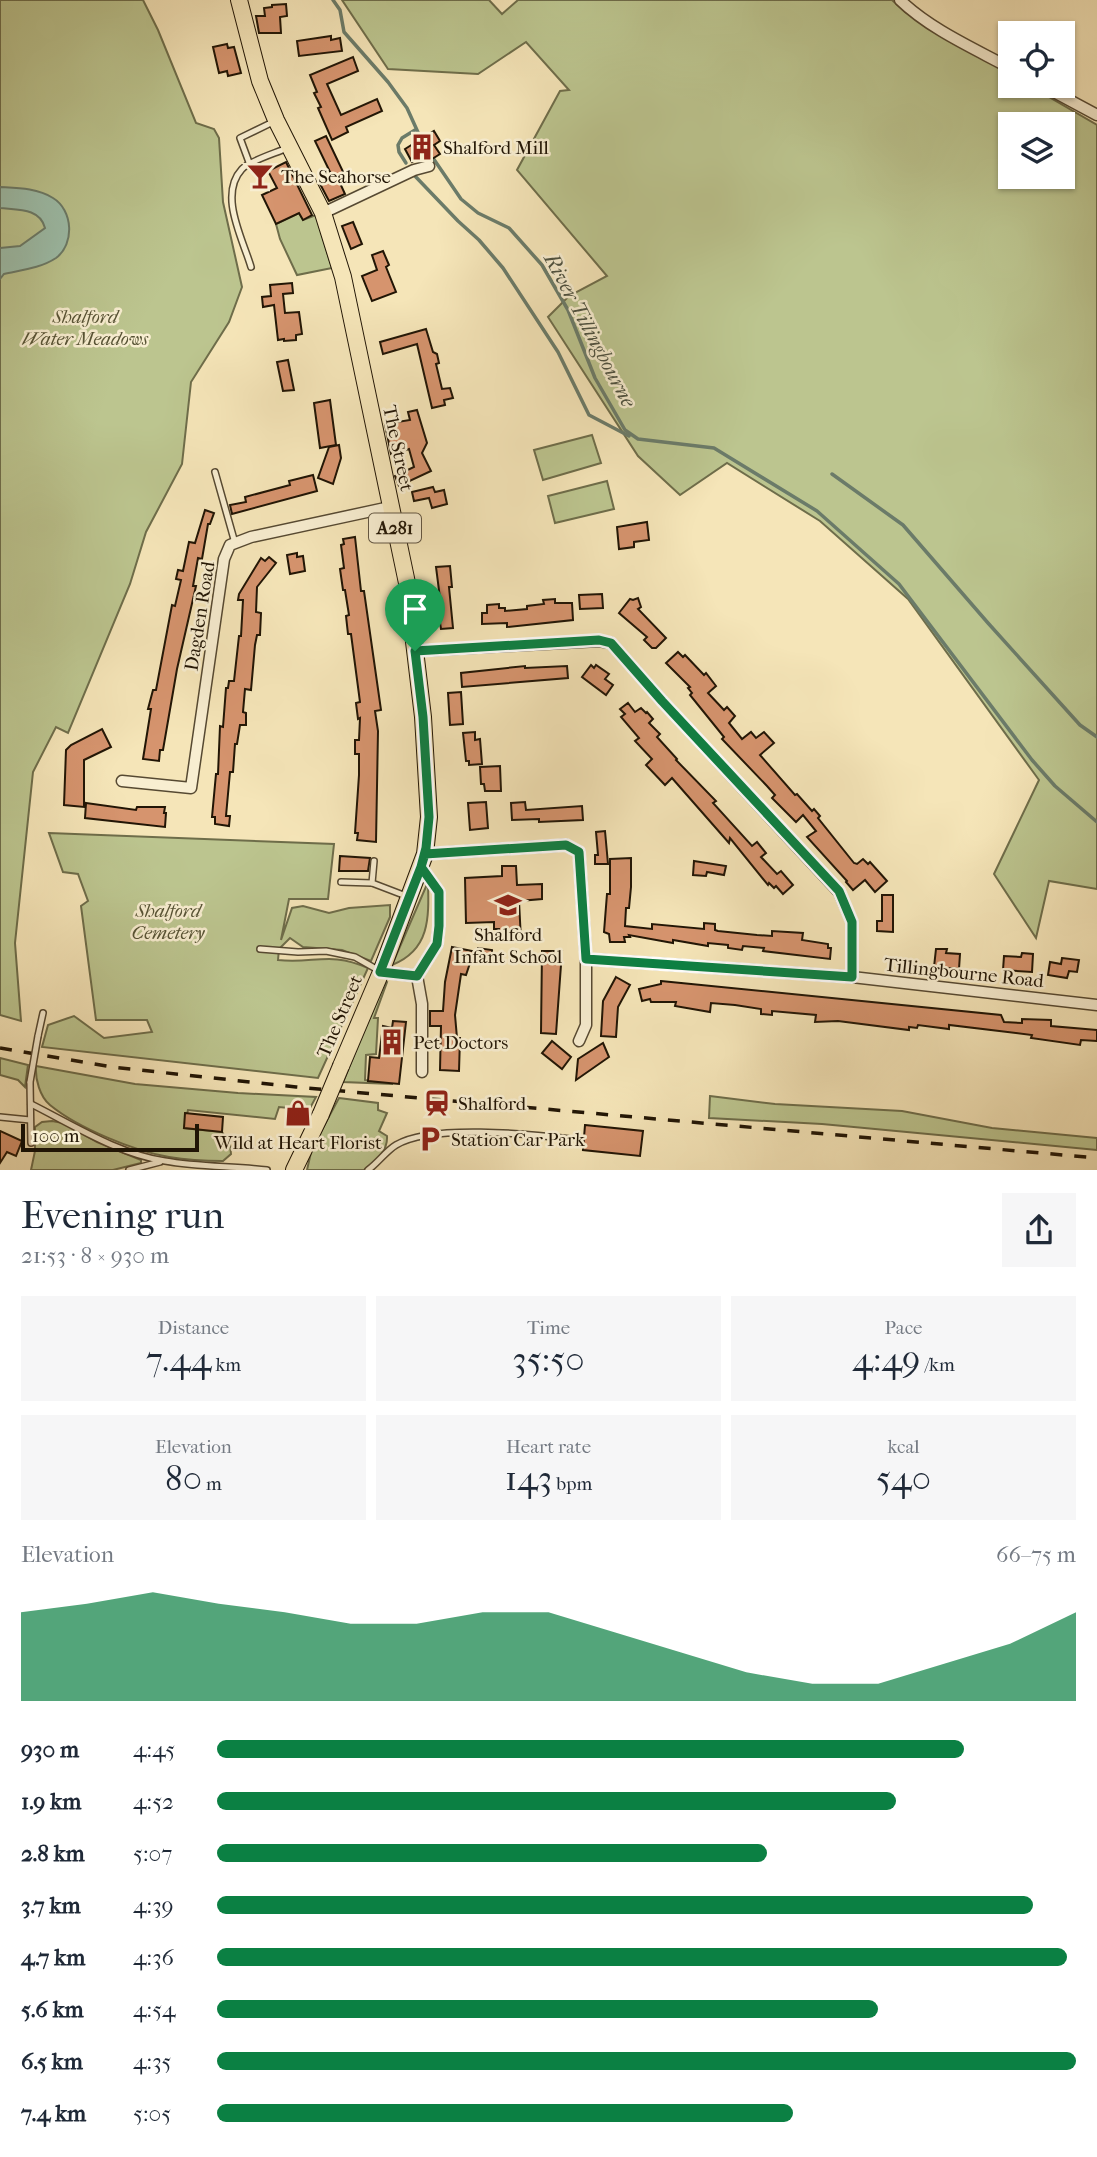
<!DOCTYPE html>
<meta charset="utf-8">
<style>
body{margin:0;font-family:"IM FELL French Canon",serif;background:#f6f6f7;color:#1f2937;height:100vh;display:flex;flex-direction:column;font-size:26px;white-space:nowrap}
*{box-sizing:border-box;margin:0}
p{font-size:23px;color:#747a83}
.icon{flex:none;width:38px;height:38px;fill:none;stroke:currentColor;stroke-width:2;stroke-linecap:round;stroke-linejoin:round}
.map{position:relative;height:1170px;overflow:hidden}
.details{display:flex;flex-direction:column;background:#fff;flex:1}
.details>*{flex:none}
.fabs{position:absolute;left:998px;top:21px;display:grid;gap:14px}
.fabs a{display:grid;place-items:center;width:77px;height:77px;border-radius:0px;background:#fff;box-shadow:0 2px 5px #0004;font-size:35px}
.scale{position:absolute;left:21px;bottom:18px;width:178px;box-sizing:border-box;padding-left:7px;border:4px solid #211505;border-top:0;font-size:19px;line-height:24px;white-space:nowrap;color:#211505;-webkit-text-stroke:5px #f8eed1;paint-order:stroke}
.pin{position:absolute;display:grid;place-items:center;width:60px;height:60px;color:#fff;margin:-72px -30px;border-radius:50% 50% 50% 0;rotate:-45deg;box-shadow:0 0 7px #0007}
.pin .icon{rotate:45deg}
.round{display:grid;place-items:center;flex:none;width:74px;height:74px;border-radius:0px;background:#f6f6f7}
.headline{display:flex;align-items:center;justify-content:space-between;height:119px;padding:0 21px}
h1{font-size:38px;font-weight:600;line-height:52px}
.stats{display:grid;grid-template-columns:repeat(3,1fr);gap:10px;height:119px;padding:7px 21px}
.stats div{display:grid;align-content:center;border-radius:0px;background:#f6f6f7;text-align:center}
.stats b{font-size:35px;font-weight:600}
.stats small{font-size:19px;font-weight:400}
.stats p{font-size:19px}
.chart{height:196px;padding:14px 21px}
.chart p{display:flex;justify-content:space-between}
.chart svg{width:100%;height:126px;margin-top:7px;fill:#0b8043;opacity:.7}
ul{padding:0 21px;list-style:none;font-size:23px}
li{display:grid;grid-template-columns:112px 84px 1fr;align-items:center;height:52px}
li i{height:18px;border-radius:9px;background:#0b8043}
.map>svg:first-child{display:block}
.green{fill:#bcc58f;stroke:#6e6d4a;stroke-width:2;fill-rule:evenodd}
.water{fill:#9dbfab;stroke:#6b7b69;stroke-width:2}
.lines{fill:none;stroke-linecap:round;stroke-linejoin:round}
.stream{stroke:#6b7b69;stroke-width:3.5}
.building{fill:#d6946e;stroke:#211505;stroke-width:2}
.lane-casing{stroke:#564932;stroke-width:8}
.street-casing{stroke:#564932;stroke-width:13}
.primary-casing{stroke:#211505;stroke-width:18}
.lane{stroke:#f8eed1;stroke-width:5}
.street{stroke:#f8eed1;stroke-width:10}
.primary{stroke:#f5e5b8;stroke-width:16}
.rail{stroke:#211505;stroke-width:3.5;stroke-dasharray:12 12;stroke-linecap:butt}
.lane-bridge-casing{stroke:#564932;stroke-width:8;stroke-linecap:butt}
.primary-bridge-casing{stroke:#211505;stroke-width:18;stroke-linecap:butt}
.lane-bridge{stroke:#f8eed1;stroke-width:5}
.primary-bridge{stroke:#f5e5b8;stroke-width:16}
.route-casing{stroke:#fff;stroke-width:14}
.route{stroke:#0b8043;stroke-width:9}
.labels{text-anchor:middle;stroke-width:5;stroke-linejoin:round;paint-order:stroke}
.shield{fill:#f8eed1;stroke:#625642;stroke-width:2}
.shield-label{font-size:18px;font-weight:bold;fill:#211505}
.poi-label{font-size:19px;fill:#211505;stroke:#f8eed1;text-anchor:start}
.park-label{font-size:19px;font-style:italic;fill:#575335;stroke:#f8eed1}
.street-label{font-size:19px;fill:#211505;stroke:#f8eed1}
.water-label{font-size:21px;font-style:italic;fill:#4c503f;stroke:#f8eed1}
</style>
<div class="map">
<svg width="1097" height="1170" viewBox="0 0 1097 1170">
<rect width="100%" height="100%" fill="#f5e5b8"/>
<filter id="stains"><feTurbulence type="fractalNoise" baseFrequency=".00286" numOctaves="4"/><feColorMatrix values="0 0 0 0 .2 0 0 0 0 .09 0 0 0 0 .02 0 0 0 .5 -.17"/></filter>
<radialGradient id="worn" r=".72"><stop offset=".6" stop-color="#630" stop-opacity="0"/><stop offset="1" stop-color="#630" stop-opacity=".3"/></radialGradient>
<g class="green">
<polygon points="0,0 143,0 158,30 196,123 214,129 219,138 223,202 242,287 229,322 191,382 182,464 146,532 130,584 68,733 56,727 33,772 15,943 21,1021 0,1015"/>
<path d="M342,0h147l13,14 16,-14h374l13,12 105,62v12h20l67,39v764l-48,-8 -13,57 -42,-64 45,-94 -131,-181 -88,-78 -93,-58 -47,32 -42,-39 -90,-139 21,-21 38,-20 -90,-106 43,-79 9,-1 -43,-48 -48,32 -90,-5zM1010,124h52v53h-52z"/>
<polygon points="299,213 303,220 316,215 332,268 297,275 280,239 276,224"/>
<polygon points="592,435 601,463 543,480 534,450"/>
<polygon points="607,481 614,509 555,523 548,496"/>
<path d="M49,833l285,11 -6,55h-39l-8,41 11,-32 11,-2 26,7 20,-5 41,-3v12l-19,44 -29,-11 -39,-3 -13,-9 -11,11 -1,11c36,4 52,-9 90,8l-50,110 -276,-31 6,-22 26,-9 30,22 48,-6 -5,-12h-51l-15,-114 7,-5 -10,-27 -15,-2z"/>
<path d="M428,882c1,36 2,68 -36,83z"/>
<polygon points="384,981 387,982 374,1018 378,1018 376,1054 366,1055 365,1080 393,1084 343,1082"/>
<polygon points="0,1058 28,1065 25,1087 18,1080 0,1075"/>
<path d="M36,1066l99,18 103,9 78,4 -7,13 -30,-3 -4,12 -87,-9 -4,18 38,4 8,12 1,10 -8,7c-18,0 -36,-1 -54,-4 -35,-6 -91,-29 -119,-52 -10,-8 -15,-26 -14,-39z"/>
<polygon points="710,1096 775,1104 902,1111 992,1128 1097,1138 1097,1150 822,1124 709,1118"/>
<path d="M339,1098l39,5v7l9,3 -8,18 8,5c1,16 -12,25 -23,34h-57l5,-22z"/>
<polygon points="52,1121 63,1123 97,1142 141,1160 141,1163 113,1170 31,1170 35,1151 35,1127 42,1122"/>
</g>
<path class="water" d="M0,187c17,1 37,1 53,11 20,12 22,46 3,60 -15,10 -34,12 -52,16l-4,5v-31l20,-2 25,-18c-5,-20 -27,-18 -45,-20z"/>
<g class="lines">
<g class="stream">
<polyline points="333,0 340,10 344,32 388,82 407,108 421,139"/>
<polyline points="433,158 461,199 478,213 509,228 542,265 568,310 595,378 625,430 638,439 714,448 817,511 899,584 1032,760 1055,786 1097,822"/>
<polyline points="406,163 399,152 398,145 402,138 415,130"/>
<polyline points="414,175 458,221 479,240 503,268 558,352 589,415 629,436"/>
<polyline points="832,474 903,525 988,623 1080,725 1097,737"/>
</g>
</g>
<g class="building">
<polygon points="286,4 287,16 280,17 281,33 259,33 256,16 265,16 264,8 272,7 272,5"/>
<polygon points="331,36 331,40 340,38 342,51 299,56 297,41"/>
<polygon points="227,44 228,48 234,47 241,73 228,76 227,71 219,73 213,47"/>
<polygon points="353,57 358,71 327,84 341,115 377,99 382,111 346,127 348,132 332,140 318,108 321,107 314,93 317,92 310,75"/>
<polygon points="434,131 440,141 434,145 440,154 432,159 426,153 412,162 405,149"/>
<polygon points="326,136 346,178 339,181 345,194 329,201 319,182 332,176 315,141"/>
<polygon points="286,162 312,215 303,220 299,213 276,224 262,195 277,188 268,171"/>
<polygon points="353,222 362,244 351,249 342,226"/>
<polygon points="383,251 389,265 386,267 396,292 372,301 362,276 377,270 372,255"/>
<polygon points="292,283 293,293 283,294 285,313 299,312 302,334 296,335 296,340 284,341 284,339 278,340 274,305 263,307 262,297 271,296 270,285"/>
<polygon points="426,329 433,352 437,354 439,363 436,364 442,389 450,388 453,398 444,400 445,405 432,408 417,344 383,354 380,342"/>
<polygon points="288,360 294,390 283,391 277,362"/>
<polygon points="330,400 336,445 320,448 314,403"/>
<polygon points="417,410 427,443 422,453 431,471 399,486 395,476 414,467 409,449 391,454 385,424 410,420 408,412"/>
<polygon points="339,445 341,458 333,484 318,478 329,447"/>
<polygon points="313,475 317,491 232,514 230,505 246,502 245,497 290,485 289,481"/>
<polygon points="433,487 435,492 444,490 447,504 432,508 429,498 414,501 412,492"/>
<polygon points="205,510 214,513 210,524 208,524 202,559 198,558 193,586 196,586 177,669 163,750 160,750 159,761 143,759 151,709 148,709 153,690 156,690 172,605 175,606 181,580 176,579 178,570 183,571 189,542 195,543"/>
<polygon points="647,522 649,540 634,542 634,547 619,549 617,527"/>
<polygon points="355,537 361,591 364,591 381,710 375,711 378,731 376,842 357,840 358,833 355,833 359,775 359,754 355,754 355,740 359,740 360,718 358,719 356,703 360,702 351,634 348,634 346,616 349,615 345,590 343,590 340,569 344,568 341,545 344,544 343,539"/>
<polygon points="297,553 297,557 303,556 305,571 290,574 287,555"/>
<polygon points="269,557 276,563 257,587 256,612 261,613 260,635 257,635 255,645 251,690 245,689 243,712 246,713 246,725 240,725 237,744 235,744 233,772 230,772 226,816 230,816 229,826 215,824 215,817 212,817 216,774 218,774 220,726 223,727 226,688 228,688 229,681 234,681 239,636 241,636 243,600 238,600 239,594 261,558 265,561"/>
<polygon points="450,566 452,587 449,587 453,628 441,629 439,616 434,616 433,606 441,606 436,567"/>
<polygon points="602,594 603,608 580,609 579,595"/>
<polygon points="638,598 641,607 638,609 666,638 656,648 652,648 644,640 647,637 619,613 630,599 633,600"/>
<polygon points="555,599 555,603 572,603 573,620 507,627 507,623 482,624 482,613 487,613 487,605 499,604 499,608 505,608 505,611 527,609 527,606 544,604 543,600"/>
<polygon points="678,652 683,657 685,655 704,675 706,673 716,686 708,693 724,710 727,707 735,716 729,723 742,739 751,732 756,738 764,732 774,743 760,755 795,795 797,794 812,811 814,809 820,816 818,818 854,863 857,864 863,859 868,864 870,862 887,881 875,892 865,880 853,890 846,882 847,881 807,837 816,831 803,815 796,822 772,798 775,795 767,786 722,739 724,737 690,695 692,693 688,688 690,687 666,663"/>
<polygon points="591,665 594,668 596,665 609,674 605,679 613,685 606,695 582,677"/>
<polygon points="525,666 525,668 567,666 568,678 462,687 461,673"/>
<polygon points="461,692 463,724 450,725 448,693"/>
<polygon points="628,703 635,712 641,708 646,713 647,712 653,719 649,723 660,734 657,737 677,759 676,760 716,801 713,803 752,846 757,842 766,853 761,857 777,874 781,871 793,885 783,894 776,886 774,888 769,883 768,885 730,838 729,843 672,778 665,785 646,765 652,759 635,741 639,738 621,717 625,714 620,709"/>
<polygon points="102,729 111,747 84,760 84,807 64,805 66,750 71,745"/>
<polygon points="475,732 475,740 480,739 482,764 469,765 469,761 466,761 463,733"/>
<polygon points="500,766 501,791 485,791 484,784 481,784 480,767"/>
<polygon points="486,802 488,828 470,830 468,803"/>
<polygon points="525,802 526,810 582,806 583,820 539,822 539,819 512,820 511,803"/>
<polygon points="86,803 136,810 137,807 165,807 164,813 166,813 165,827 85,818"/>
<polygon points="605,831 608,864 595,864 595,855 598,855 596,832"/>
<polygon points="340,856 370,858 368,871 339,871"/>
<polygon points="631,858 631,887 629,908 626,908 625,926 652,929 652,924 704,929 704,923 715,924 715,930 718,931 757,935 772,936 772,931 803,933 802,940 828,944 828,948 831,948 830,959 763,951 764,948 743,946 742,950 728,948 728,945 708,943 708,946 673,940 673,943 629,935 630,937 624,937 625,942 610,942 609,934 604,932 607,894 610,894 610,859"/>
<polygon points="694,861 726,866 724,875 707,872 706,876 693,875"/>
<polygon points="502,866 516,866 517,885 542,884 542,899 519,901 521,940 500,941 499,929 494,929 494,922 466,923 465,878 502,876"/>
<polygon points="882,895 893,895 893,932 877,931 877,921 882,921"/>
<polygon points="452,947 477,952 478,948 492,950 492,955 495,956 494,962 471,960 466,975 461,974 455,1015 457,1038 460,1038 459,1071 440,1070 441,1026 430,1026 430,1011 443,1011 445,982"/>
<polygon points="936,949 947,949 946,953 960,954 959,969 934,967"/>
<polygon points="542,951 562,951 556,1034 541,1033"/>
<polygon points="1022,953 1033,954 1032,972 1003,970 1004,956 1021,957"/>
<polygon points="1062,958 1079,960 1077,972 1069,971 1067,978 1048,975 1050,962 1061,964"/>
<polygon points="616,977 630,985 618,1007 616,1037 601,1036 603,1001"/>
<polygon points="661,981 1001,1015 1004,1022 1022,1023 1022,1019 1051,1020 1051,1026 1097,1030 1097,1041 1081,1040 1080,1045 1031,1038 1032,1035 949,1025 949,1029 918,1025 917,1028 909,1027 909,1030 838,1021 815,1022 816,1015 772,1011 772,1015 761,1014 761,1009 735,1005 711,1003 710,1012 675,1006 676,1002 651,1002 650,999 642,1001 639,989 661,984"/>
<polygon points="393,1021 406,1022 399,1084 368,1081 370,1057 379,1058 383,1026 392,1028"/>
<polygon points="552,1041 571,1057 562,1069 542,1053"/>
<polygon points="603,1043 609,1057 576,1080 578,1059"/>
<polygon points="185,1113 223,1117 222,1132 184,1128"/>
<polygon points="585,1125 643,1131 640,1156 583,1150"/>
<polygon points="0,1131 22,1141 16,1156 7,1152 0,1163"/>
</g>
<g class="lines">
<g class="lane-casing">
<g id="lane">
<polyline points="250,165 240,138 273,122"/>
<path d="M251,267c-8,-28 -33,-72 -9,-98 7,-8 34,-16 45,-21"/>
<polyline points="215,472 235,543"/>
<polyline points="374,861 372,883 406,896"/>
<polyline points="341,882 372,883"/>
<polyline points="260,949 298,952 326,951 355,957 378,970"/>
<polyline points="38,1036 43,1013"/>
<polyline points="30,1082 31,1143"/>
<path d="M31,1104c42,21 87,50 134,57 33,6 68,5 102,9"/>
<polyline points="0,1117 30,1120"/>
<polyline points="129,1170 160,1162"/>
<path d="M368,1170c10,-7 18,-19 28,-25 34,-21 134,-11 174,-6"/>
</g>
</g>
<g class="street-casing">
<g id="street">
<path d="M900,0c30,29 73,48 110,68"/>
<polyline points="1043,86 1097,115"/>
<polyline points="323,213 414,170 429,166"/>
<polyline points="415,651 599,641 611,643 662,701 839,892 852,922 852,977"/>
<polyline points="122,781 191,788 224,559 230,545 251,537 390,507"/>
<polyline points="425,854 566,845 579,852 586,959 852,977 1097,1005"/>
<polyline points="421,867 439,892 439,926 437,944 417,976 422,1004 422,1072"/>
<polyline points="381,972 417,976"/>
<polyline points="579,1041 586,1025 586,959"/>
</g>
</g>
<g class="primary-casing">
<g id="primary">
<polyline points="239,0 260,81 276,120 323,213 343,277 407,583 423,717 429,817 425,854 381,972 341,1066"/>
<polyline points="294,1170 321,1114"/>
</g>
</g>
<use href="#lane" class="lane"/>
<use href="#street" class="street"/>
<use href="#primary" class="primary"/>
<polyline class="rail" points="0,1048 112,1067 296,1087 1097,1158"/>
<g class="lane-bridge-casing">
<polyline id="lane-bridge" points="30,1082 38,1036"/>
</g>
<g class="primary-bridge-casing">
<polyline id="primary-bridge" points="321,1114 341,1066"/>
</g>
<use href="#lane-bridge" class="lane-bridge"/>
<use href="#primary-bridge" class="primary-bridge"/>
</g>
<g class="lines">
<g class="route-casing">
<polyline id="route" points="415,651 423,717 429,817 426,848 421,867 380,972 417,976 437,944 439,926 439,892 421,867 425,854 566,845 579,852 586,959 852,977 852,922 839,891 662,701 611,643 599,640 415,651"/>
</g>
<use href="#route" class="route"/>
</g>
<defs>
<g id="building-bare" transform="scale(2.1)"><path d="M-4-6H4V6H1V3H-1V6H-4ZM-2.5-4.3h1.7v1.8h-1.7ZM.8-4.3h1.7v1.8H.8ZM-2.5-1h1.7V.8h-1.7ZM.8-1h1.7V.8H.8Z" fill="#8f2418" stroke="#f8eed1" stroke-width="2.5" paint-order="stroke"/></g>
<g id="bar-bare" transform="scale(2.1)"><path d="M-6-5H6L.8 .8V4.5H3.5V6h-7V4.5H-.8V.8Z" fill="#8f2418" stroke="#f8eed1" stroke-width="2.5" paint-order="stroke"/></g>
<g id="school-bare" transform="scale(2.1)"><path d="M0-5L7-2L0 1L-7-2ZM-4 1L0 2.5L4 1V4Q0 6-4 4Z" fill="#8f2418" stroke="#f8eed1" stroke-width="2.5" paint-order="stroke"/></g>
<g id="station-bare" transform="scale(2.1)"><path d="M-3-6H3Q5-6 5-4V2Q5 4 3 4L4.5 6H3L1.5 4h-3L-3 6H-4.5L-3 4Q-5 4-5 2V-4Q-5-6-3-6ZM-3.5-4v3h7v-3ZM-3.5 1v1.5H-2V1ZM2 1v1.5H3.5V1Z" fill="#8f2418" stroke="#f8eed1" stroke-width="2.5" paint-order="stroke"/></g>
<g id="shop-bare" transform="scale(2.1)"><path d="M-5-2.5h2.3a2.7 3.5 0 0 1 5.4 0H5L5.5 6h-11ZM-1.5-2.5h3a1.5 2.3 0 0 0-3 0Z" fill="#8f2418" stroke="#f8eed1" stroke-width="2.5" paint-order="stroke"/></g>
<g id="parking-bare" transform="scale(2.1)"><path d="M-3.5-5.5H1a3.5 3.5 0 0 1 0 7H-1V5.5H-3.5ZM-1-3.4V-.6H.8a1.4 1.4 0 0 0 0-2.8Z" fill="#8f2418" stroke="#f8eed1" stroke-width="2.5" paint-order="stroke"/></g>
</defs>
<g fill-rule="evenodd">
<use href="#building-bare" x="422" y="147"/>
<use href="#bar-bare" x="260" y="176"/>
<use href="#school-bare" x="508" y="905"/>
<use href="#building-bare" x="392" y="1042"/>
<use href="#station-bare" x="437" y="1103"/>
<use href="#shop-bare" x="298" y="1113"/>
<use href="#parking-bare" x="430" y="1139"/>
</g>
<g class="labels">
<rect class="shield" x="369" y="513.5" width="52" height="29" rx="5"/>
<g class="shield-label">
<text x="395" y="534">A281</text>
</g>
<g class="poi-label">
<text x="443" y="154">Shalford Mill</text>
<text x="281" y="183">The Seahorse</text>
<text x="508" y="941" text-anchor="middle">Shalford<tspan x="508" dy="22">Infant School</tspan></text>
<text x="413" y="1049">Pet Doctors</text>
<text x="458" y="1110">Shalford</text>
<text x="451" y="1146">Station Car Park</text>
<text x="298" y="1149" text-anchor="middle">Wild at Heart Florist</text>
</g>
<g class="park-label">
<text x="85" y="323">Shalford<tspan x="85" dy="22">Water Meadows</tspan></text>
<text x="168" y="917">Shalford<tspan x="168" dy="22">Cemetery</tspan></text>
</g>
<g class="street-label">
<text transform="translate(399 448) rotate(78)" y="7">The Street</text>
<text transform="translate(199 616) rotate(-81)" y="7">Dagden Road</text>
<text transform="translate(964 972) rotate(6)" y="7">Tillingbourne Road</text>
<text transform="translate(339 1016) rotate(-67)" y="7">The Street</text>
</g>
<g class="water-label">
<text transform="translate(590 330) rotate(62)" y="7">River Tillingbourne</text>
</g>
</g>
<rect width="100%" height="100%" filter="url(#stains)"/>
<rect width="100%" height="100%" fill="url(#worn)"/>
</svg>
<div class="fabs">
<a><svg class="icon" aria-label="locate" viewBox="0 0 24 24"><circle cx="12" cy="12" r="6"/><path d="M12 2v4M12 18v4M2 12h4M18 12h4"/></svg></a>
<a><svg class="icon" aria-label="layers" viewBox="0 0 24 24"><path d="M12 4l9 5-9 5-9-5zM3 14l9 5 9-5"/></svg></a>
</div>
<div class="scale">100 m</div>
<div class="pin" style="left:415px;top:651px;background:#1e9e55"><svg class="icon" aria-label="arrive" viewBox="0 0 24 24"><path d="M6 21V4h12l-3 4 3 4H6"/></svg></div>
</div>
<section class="details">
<div class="headline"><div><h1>Evening run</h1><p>21:53 · 8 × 930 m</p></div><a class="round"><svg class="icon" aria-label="share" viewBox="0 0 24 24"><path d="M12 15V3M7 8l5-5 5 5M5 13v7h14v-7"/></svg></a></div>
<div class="stats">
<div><p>Distance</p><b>7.44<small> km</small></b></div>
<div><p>Time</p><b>35:50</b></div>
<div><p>Pace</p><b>4:49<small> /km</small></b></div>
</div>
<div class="stats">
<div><p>Elevation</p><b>80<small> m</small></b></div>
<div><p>Heart rate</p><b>143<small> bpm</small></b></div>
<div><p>kcal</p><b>540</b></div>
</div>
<div class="chart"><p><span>Elevation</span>66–75 m</p>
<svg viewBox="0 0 160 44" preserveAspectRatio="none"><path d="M0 44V13L10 10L20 6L30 10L40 13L50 17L60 17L70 13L80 13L90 20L100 27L110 34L120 38L130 38L140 31L150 24L160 13V44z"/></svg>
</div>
<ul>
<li><b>930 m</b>4:45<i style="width:87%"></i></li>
<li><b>1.9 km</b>4:52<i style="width:79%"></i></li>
<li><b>2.8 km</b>5:07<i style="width:64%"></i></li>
<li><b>3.7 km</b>4:39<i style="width:95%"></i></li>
<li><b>4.7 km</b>4:36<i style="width:99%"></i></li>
<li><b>5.6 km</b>4:54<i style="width:77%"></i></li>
<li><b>6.5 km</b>4:35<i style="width:100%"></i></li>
<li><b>7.4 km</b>5:05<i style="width:67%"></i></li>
</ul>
</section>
